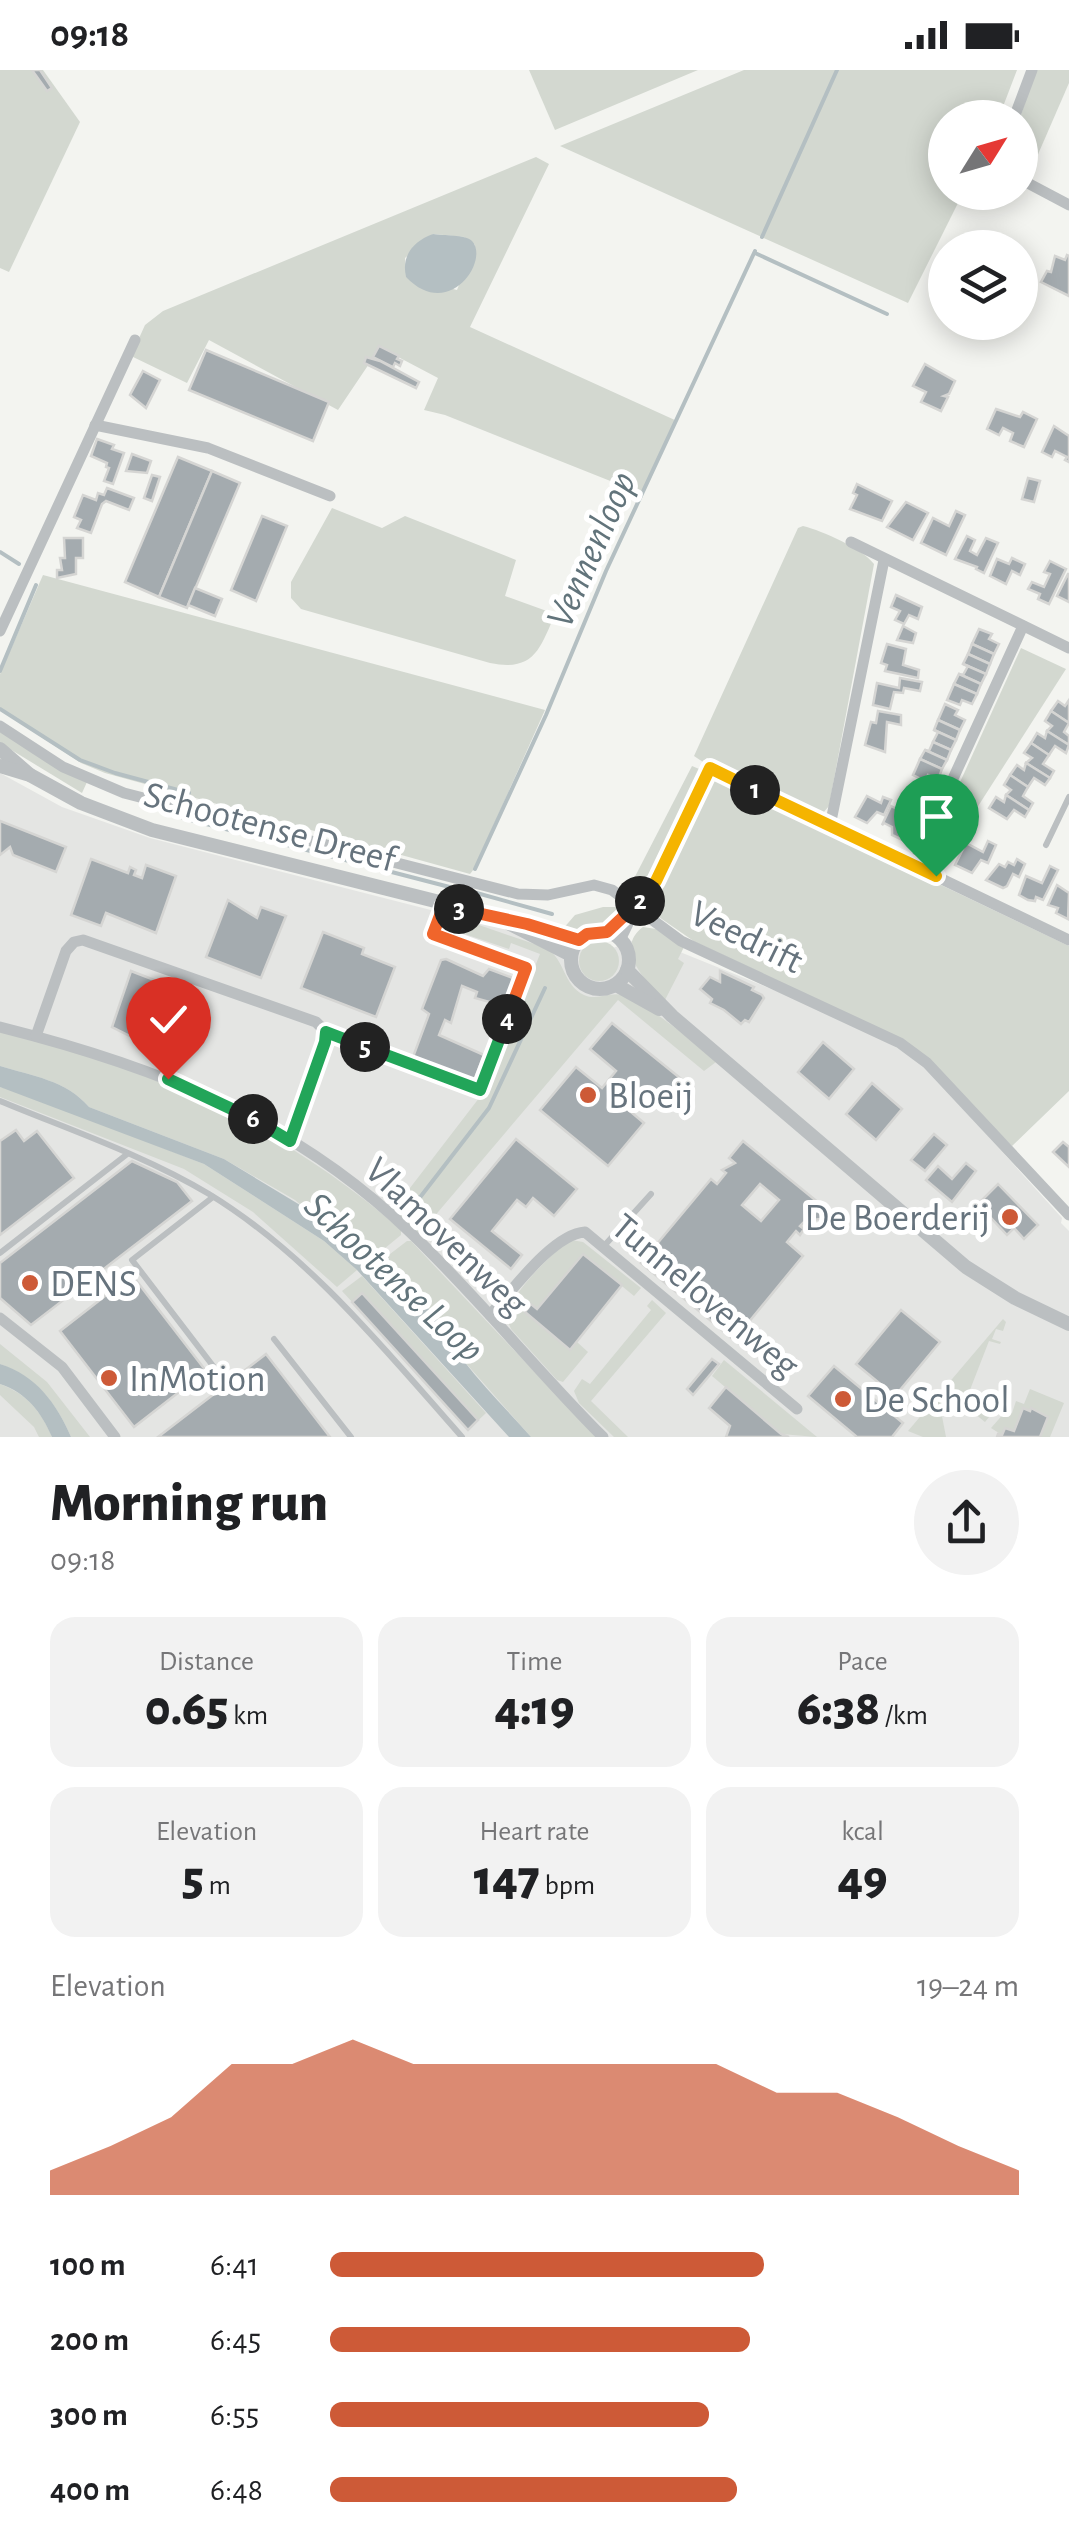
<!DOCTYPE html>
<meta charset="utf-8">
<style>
body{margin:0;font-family:"Alegreya Sans",sans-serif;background:#f2f2f2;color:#202124;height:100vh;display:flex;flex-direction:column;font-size:38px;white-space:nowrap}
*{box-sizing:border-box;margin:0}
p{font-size:32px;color:#757577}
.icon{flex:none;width:55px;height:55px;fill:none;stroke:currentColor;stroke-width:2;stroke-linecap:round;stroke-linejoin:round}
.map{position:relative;height:1367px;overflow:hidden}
.details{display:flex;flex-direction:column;background:#fff;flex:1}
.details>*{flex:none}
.needle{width:65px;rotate:53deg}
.tools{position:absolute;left:928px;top:30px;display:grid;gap:20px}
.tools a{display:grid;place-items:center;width:110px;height:110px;border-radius:50%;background:#fff;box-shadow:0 5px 25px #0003;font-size:50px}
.pin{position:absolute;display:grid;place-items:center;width:85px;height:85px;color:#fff;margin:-102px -42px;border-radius:50% 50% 50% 0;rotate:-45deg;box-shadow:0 0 10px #0007}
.pin .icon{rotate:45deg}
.km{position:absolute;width:50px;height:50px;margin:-25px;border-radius:50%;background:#222;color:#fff;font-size:28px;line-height:50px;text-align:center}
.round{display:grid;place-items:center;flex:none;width:105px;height:105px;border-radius:52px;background:#f2f2f2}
.head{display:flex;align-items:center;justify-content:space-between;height:170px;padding:0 50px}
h1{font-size:55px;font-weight:800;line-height:75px}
.figures{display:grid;grid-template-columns:repeat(3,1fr);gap:15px;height:170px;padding:10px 50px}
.figures div{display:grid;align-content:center;border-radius:25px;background:#f2f2f2;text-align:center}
.figures b{font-size:50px;font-weight:800}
.figures small{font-size:28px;font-weight:400}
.figures p{font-size:28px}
.chart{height:280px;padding:20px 50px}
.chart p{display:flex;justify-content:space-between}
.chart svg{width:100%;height:180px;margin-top:10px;fill:#cd5a37;opacity:.7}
ul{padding:0 50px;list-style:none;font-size:32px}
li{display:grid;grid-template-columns:160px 120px 1fr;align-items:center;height:75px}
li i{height:25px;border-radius:12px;background:#cd5a37}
.status{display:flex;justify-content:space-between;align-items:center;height:70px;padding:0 50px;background:#fff;direction:ltr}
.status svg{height:28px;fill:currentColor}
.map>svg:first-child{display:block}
.built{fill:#e4e5e3}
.green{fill:#d3d8d0;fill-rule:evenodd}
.water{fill:#b4bfc2}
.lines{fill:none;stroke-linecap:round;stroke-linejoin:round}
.stream{stroke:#b4bfc2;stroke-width:4}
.building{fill:#a4abaf;stroke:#d5d5d3;stroke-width:2.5;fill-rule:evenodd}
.service{stroke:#bbbfc1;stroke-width:6}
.minor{stroke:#bbbfc1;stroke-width:11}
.tertiary{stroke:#bbbfc1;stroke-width:14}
.split-1-casing{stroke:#fff;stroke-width:20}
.split-2-casing{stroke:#fff;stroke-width:20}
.split-3-casing{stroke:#fff;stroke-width:20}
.split-4-casing{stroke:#fff;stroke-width:20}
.split-5-casing{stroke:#fff;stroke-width:20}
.split-6-casing{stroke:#fff;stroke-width:20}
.split-7-casing{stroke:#fff;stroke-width:20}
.split-1{stroke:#f5b400;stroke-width:12}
.split-2{stroke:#f5b400;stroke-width:12}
.split-3{stroke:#f0652b;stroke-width:12}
.split-4{stroke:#f0652b;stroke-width:12}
.split-5{stroke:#22a559;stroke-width:12}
.split-6{stroke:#22a559;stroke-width:12}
.split-7{stroke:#22a559;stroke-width:12}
.poi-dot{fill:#cd5a37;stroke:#fff;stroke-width:4}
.labels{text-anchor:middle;stroke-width:10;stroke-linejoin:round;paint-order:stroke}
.street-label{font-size:38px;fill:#66737d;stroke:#fff}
.poi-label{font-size:38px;fill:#66737d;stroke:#fff;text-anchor:start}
.water-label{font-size:40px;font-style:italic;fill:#62747b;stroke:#fff}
</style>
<div class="status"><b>09:18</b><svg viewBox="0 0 49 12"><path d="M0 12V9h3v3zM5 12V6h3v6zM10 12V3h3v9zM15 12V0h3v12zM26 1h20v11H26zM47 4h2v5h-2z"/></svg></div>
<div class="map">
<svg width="1069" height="1367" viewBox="0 0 1069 1367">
<rect width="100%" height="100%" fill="#f3f4f0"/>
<polygon class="built" points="0,703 62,737 150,768 599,883 643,867 850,951 920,991 1062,1148 1061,1153 1069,1161 1069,1367 0,1367"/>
<g class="green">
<polygon points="0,0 43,0 80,52 9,202 0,198"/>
<polygon points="529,0 698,0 555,60"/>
<polygon points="744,0 1017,0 999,47 945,48 945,122 963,123 908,233 560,76"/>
<polygon points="1036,0 1069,0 1069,13 1026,112 1020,110 1020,48"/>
<path d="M536,87l13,7 -79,163 207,94 -34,73 -198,-79 -21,-5 14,-32 -55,-29 -6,3 -39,58 -129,-70 -22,43 -56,-27 14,-31 18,-14zM433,164l31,3 11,8 -18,45 -51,-13 -1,-19z"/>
<path d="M332,438l50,20 23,-12 111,44 -11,36 50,18c-15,35 -21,58 -65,49l-189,-54 -10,-11v-16z"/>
<path d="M803,456c20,5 60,23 71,38l-45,242 -6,7 -116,-55 -4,4 -9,-6 104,-228z"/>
<polygon points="43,505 545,640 474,799 470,804 105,703 81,693 0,640 0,604"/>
<polygon points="1021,578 1066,599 941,794 926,787"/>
<polygon points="0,661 87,712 82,723 0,673"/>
<polygon points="692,696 704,701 655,809 640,824 626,824"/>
<polygon points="714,710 721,710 1069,876 1069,1021 1012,1076 904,970 695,872 656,845 652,830 667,808 708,716"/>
<path d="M603,837h15c-2,21 -37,26 -56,23l13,-15z"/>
<path d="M450,845l96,33c19,11 17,37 38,47 13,6 25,-3 38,0 20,4 77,51 94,67l-12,9 -86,-71 -202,238 -26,-24 96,-125 54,-135 -29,-11 -2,6 -65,-22z"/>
<path d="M643,857l13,2 28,18 -6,12 6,4 -19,37c-18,-17 -52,-51 -22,-73z"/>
<circle cx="599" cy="891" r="20"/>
<path d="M0,962c148,34 287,97 401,198v5l-28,23 -14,-4 -64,-54 -71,-41 -135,-52c-23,-27 -57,-31 -89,-41z"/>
<polygon points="0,1017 22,1023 204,1094 324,1171 357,1200 337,1217 253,1142 184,1099 0,1027"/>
<path d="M571,1170l12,2 58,46 -7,8 -51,-42 -46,55 -6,-4 -6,8 45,37 7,-8 11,10 -25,30 -6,-2 -46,-51c-3,-7 -4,-9 -3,-16 2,-18 47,-64 63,-73z"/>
<polygon points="407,1171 411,1171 596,1367 531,1367 464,1291 440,1248 417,1228 395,1218 386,1204 378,1200 377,1194"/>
<polygon points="362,1206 486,1343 469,1359 342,1221"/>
<polygon points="652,1230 666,1243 591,1331 628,1367 614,1367 579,1333 574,1321 582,1309 590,1314 651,1240 647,1236"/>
<polygon points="1003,1249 1006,1252 1003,1261 996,1259 992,1269 1001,1272 1000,1274 989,1271 968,1325 997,1337 985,1352 953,1326 941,1341 946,1367 923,1367 908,1361"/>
<path d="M0,1274l47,38 43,55h-19c-15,-35 -35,-60 -71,-73z"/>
<polygon points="724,1290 817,1367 781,1364 712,1306"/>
<path d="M0,1314c27,10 41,27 52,53h-13l-5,-10 -34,-32z"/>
<polygon points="1030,1319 1064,1333 1050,1367 1040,1367 1041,1342 1023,1338 1014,1361 1005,1358 1002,1365 991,1358 1006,1341 1012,1343 1016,1331 1024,1334"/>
</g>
<g class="water">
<path d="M433,164c11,2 32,0 39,7 18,19 -23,81 -66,36 -5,-22 8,-36 27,-43z"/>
<path d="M0,996c32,10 66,14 89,41l135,52 86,52 49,43 13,3 7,15 12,4 4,12c51,23 39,35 68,72 21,27 45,51 68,77h-22l-152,-167 -33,-29 -120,-77 -204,-77z"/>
<path d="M0,1294c36,11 57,40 71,73h-19c-11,-25 -25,-44 -52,-53z"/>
</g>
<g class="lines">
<g class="stream">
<polyline points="762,167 837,0"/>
<polyline points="755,183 887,244"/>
<polyline points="0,482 19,494"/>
<polyline points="0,601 36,515"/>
<polyline points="0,639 80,690 115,703 189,723"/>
<polyline points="183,748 465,821"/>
<polyline points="475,799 546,645 606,501 755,181"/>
<polyline points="466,820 552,844"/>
<polyline points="411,1139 489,1038 545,918"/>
</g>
</g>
<g class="building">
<polygon points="32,0 40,0 52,18 47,21"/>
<polygon points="993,166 1013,175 1012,178 981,178 985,169 991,172"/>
<polygon points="1067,185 1069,186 1069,226 1041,212 1047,201 1051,202 1055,186 1065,190"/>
<polygon points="379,276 399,286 397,289 402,291 400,296 395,293 393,297 373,287"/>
<polygon points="206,280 329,332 313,371 189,320"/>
<polygon points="366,287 380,291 419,312 416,318 364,293"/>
<polygon points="925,294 955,311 949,324 944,326 948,327 941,341 921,332 926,322 913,316"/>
<polygon points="143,301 160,310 146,338 130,325"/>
<polygon points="996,339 1020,347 1023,342 1037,349 1024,377 1010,371 1013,363 1003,358 999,365 987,359"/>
<polygon points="1054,356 1069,366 1069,392 1065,390 1067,387 1055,381 1052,387 1042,382"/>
<polygon points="97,369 114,375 112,379 124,383 113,414 104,411 109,398 106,397 107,393 91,386"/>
<polygon points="132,384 151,391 147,403 126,401"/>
<polygon points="178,387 212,401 159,527 125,512"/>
<polygon points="212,401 240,413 187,538 159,527"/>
<polygon points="152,405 160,407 152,431 144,428"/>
<polygon points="1028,408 1040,411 1034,432 1022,429"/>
<polygon points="857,414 892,431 882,451 850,439 857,425 853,423"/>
<polygon points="107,418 134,428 129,440 106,431 102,434 91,463 77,458 81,450 74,447 83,425 96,430 98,423 104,425"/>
<polygon points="906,432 928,443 913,470 887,457"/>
<polygon points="956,441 965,445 946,485 921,473 933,448 949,456"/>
<polygon points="262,446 287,456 256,531 231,520"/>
<polygon points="967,466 975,470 970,481 977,485 986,468 998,473 984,503 976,499 977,497 955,489"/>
<polygon points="64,468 83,468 83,488 76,488 76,504 57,508 57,500 62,500 60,488 65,488"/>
<polygon points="1012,488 1025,494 1020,505 1012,501 1006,514 990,506 997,489 1009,494"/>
<polygon points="1050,491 1066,499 1049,534 1038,529 1040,524 1028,519 1032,512 1044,517 1050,504 1044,502"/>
<polygon points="1068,504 1069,504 1069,532 1057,526"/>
<polygon points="195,518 222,529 215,546 188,535"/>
<polygon points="896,525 922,537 918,549 909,545 904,554 895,550 900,541 891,537"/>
<polygon points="903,556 916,563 913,573 897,570"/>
<polygon points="979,559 992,564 989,569 999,574 994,584 972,574"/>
<polygon points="887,574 906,579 903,595 919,600 918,608 885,601 887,595 881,593"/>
<polygon points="972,574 994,584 990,594 968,584"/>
<polygon points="968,584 990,594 986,604 963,594"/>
<polygon points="963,594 986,604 981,614 959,604 963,605 968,596"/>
<polygon points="959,604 981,614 977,624 954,614"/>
<polygon points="900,608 922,612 920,621 904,618 903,623 894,622 890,639 873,635 877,613 899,618"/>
<polygon points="954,614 977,624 972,634 962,630 960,635 947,630"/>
<polygon points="1069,630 1069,653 1051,641 1058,631 1065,636"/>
<polygon points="945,634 958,640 955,645 965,650 960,660 938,650"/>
<polygon points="878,641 901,645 901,655 887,652 885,682 865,675 871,652 876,653"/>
<polygon points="1051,641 1069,653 1064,662 1069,666 1069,675 1047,661 1052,656 1045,651"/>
<polygon points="938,650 960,660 956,670 934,660"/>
<polygon points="934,660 956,670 951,680 933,672 938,662"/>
<polygon points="1047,661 1069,675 1066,683 1055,676 1049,685 1031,673 1037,663 1045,668"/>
<polygon points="933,672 951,680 947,690 925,680 929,681"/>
<polygon points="1031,673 1049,685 1043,694 1054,701 1050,708 1026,693 1032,688 1024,683"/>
<polygon points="925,680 947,690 942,699 920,689"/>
<polygon points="920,689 942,699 938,710 928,705 925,711 913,705"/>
<polygon points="1026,693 1050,708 1045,715 1034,708 1028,717 1010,705 1017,695 1024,700"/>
<polygon points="1010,705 1028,717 1023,726 1033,733 1029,740 1006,725 1011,720 1004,715"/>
<polygon points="1006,725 1029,740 1025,747 1014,740 1007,749 989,738 996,727 1004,732"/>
<polygon points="867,726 881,733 883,727 891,730 884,745 877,742 867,753 855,747"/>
<polygon points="891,736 911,746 908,752 917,756 909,773 892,765 892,757 884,753 882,755"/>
<polygon points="0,751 66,777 56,802 13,785 10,777 0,785"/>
<polygon points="988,771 996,775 988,793 981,790 972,803 955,795 966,773 983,782"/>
<polygon points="91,789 128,803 130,797 136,800 134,805 142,808 146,795 176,806 156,863 106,843 101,856 71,845"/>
<polygon points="1017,789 1025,794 1019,807 1013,804 1007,816 1003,818 986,810 999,794 1005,797 1008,792 1014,795"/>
<polygon points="1050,796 1058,800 1043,830 1036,827 1035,831 1028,830 1019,825 1026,806 1042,813"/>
<polygon points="1057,815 1069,823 1068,849 1056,843 1058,838 1048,835"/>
<polygon points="228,830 257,848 261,837 286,846 261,908 206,887"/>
<polygon points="323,862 364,878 362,884 395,897 376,947 301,918"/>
<polygon points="446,889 483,906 489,899 518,910 507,937 475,928 477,922 462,916 451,953 445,950 439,965 484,985 474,1011 413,987 429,944 422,939 441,890"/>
<polygon points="131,901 188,923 166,980 157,977 156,979 112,957"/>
<polygon points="720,901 754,917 752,920 762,925 764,928 749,952 745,950 741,954 724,940 710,933 712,929 700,919 710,907 720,912"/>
<polygon points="612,953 680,1008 658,1035 632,1014 618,1031 644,1053 608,1096 540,1040 576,997 602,1018 616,1001 590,979"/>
<polygon points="823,972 854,999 829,1029 798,1002"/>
<polygon points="872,1013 902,1039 876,1070 846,1044"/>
<polygon points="16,1060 24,1071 37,1061 74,1108 0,1165 0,1071"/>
<polygon points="934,1064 947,1075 925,1101 911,1090"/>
<polygon points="516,1069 577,1119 554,1146 533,1128 526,1137 517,1130 492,1161 522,1185 511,1199 450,1149"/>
<path d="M743,1071l93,76 -31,4 -5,5 4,3 -4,6 -4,-4 -9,11 16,14 -69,84 -93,-77 70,-84 6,5 9,-11 -4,-3 13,-7 -6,-5zM760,1114l19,16 -18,21 -19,-16z"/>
<polygon points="1063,1072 1069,1077 1069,1097 1053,1082"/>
<polygon points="132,1091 177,1112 192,1131 31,1255 0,1228 0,1193"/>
<polygon points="966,1093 976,1101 952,1132 926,1110 938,1096 952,1109"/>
<polygon points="998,1114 1038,1155 1024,1169 1014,1158 1007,1165 978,1134"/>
<polygon points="583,1184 622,1215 570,1280 525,1242 531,1234 537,1239"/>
<polygon points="132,1205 206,1301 134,1357 60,1261"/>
<polygon points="362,1223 478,1350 468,1360 352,1232"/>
<polygon points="901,1240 940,1272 895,1326 856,1294"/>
<polygon points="266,1284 330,1367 158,1367"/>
<polygon points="712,1289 719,1294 693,1325 687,1319"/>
<polygon points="834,1296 903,1353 892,1367 857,1367 808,1326"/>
<polygon points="726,1317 781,1364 789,1367 726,1367 730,1356 709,1338"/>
<polygon points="1023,1338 1030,1341 1031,1338 1048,1347 1040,1367 997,1367 998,1364 1002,1365 1005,1358 1014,1361"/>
</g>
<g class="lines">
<g class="service">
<polyline points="1046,775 1069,727"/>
<polyline points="327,962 481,1020 526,898 433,864 444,835"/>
<path d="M0,1031c70,29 144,54 209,93 100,61 177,157 253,243"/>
<polyline points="213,1127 132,1190 223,1309"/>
<polyline points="604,1176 651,1124"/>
<polyline points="0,1183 126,1085"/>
<polyline points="274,1269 351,1367"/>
</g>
<g class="minor">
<polyline points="1014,48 1032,0"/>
<polyline points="1020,109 1069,135"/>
<polyline points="95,355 208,378 330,426"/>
<polyline points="851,472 1069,578"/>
<polyline points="0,561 135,270"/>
<polyline points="0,656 63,697 124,723 518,824 548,825 594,815 612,820 681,871 900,973 927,993 1069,1145"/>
<polyline points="830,756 884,490"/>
<polyline points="913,796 1023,556"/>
<polyline points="607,862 635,839"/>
<polyline points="620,870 635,839 656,811 710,698 1069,870"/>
<path d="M0,957c155,39 293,92 410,205 68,65 127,139 193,205"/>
<polyline points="36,966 66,881 74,872 83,870 316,952 326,962 325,972 290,1071"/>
<path d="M490,1245c22,-24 63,-81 95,-83l212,177"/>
<polyline points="0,1248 62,1297 115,1367"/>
</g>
<g class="tertiary">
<polyline points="0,679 30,705"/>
<polyline points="0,696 30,705 81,733 152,760 527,854 579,870"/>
<polyline points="510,854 571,885"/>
<circle cx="600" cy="890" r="29"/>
<polyline points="627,900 672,946 966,1197 1015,1228 1069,1254"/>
<polyline points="616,915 659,939"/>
</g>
</g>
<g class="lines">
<g class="split-1-casing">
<polyline id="split-1" points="755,720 936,806"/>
</g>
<g class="split-2-casing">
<polyline id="split-2" points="640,831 656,811 710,698 755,720"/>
</g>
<g class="split-3-casing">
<polyline id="split-3" points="459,839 527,854 579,870 587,864 607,862 640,831"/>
</g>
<g class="split-4-casing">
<polyline id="split-4" points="459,839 444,835 433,864 526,898 507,949"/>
</g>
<g class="split-5-casing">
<polyline id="split-5" points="365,977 480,1020 507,949"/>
</g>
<g class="split-6-casing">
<polyline id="split-6" points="253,1049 290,1071 325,972 326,962 365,977"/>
</g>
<g class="split-7-casing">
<polyline id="split-7" points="168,1009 253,1049"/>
</g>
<use href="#split-1" class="split-1"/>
<use href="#split-2" class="split-2"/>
<use href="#split-3" class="split-3"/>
<use href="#split-4" class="split-4"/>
<use href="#split-5" class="split-5"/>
<use href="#split-6" class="split-6"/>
<use href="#split-7" class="split-7"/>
</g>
<g class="poi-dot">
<circle cx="588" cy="1025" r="10"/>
<circle cx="1010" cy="1147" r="10"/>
<circle cx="30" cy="1213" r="10"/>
<circle cx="109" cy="1308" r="10"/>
<circle cx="843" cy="1329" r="10"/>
</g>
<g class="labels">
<g class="street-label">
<text transform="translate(270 756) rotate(15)" y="13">Schootense Dreef</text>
<text transform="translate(747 866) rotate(26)" y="13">Veedrift</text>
<text transform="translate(447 1166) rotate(44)" y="13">Vlamovenweg</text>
<text transform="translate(706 1225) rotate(40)" y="13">Tunnelovenweg</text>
</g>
<g class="poi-label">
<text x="608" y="1038">Bloeij</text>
<text x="990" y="1160" text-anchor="end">De Boerderij</text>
<text x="50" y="1226">DENS</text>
<text x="129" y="1321">InMotion</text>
<text x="863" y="1342">De School</text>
</g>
<g class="water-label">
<text transform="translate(590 479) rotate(-66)" y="14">Vennenloop</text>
<text transform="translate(395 1206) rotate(43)" y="14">Schootense Loop</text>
</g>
</g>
</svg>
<div class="tools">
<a><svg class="needle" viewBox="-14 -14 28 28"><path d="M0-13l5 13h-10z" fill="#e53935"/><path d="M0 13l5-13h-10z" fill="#757577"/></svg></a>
<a><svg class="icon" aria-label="layers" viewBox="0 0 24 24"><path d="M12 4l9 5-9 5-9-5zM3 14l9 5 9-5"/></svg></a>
</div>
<div class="pin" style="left:936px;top:806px;background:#1e9e55"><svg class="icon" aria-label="arrive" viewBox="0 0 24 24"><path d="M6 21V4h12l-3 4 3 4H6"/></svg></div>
<div class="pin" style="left:168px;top:1009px;background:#d93025"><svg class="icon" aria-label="check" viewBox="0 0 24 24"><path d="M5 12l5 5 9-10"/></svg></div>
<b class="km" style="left:755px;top:720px">1</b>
<b class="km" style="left:640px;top:831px">2</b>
<b class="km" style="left:459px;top:839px">3</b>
<b class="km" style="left:507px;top:949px">4</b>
<b class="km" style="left:365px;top:977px">5</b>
<b class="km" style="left:253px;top:1049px">6</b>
</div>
<section class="details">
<div class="head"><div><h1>Morning run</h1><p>09:18</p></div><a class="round"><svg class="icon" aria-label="share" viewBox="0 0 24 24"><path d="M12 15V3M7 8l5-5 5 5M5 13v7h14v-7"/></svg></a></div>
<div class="figures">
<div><p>Distance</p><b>0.65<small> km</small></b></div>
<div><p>Time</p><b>4:19</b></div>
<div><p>Pace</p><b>6:38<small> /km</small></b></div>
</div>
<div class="figures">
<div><p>Elevation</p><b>5<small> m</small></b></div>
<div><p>Heart rate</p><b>147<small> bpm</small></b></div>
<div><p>kcal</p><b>49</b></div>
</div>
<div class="chart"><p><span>Elevation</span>19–24 m</p>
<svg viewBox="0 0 160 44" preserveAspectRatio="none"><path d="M0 44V38L10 32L20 25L30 12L40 12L50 6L60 12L70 12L80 12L90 12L100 12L110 12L120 19L130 19L140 25L150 32L160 38V44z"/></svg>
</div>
<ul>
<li><b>100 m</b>6:41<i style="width:63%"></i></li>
<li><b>200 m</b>6:45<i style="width:61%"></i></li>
<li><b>300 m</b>6:55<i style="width:55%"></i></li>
<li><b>400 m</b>6:48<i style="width:59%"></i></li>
</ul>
</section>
